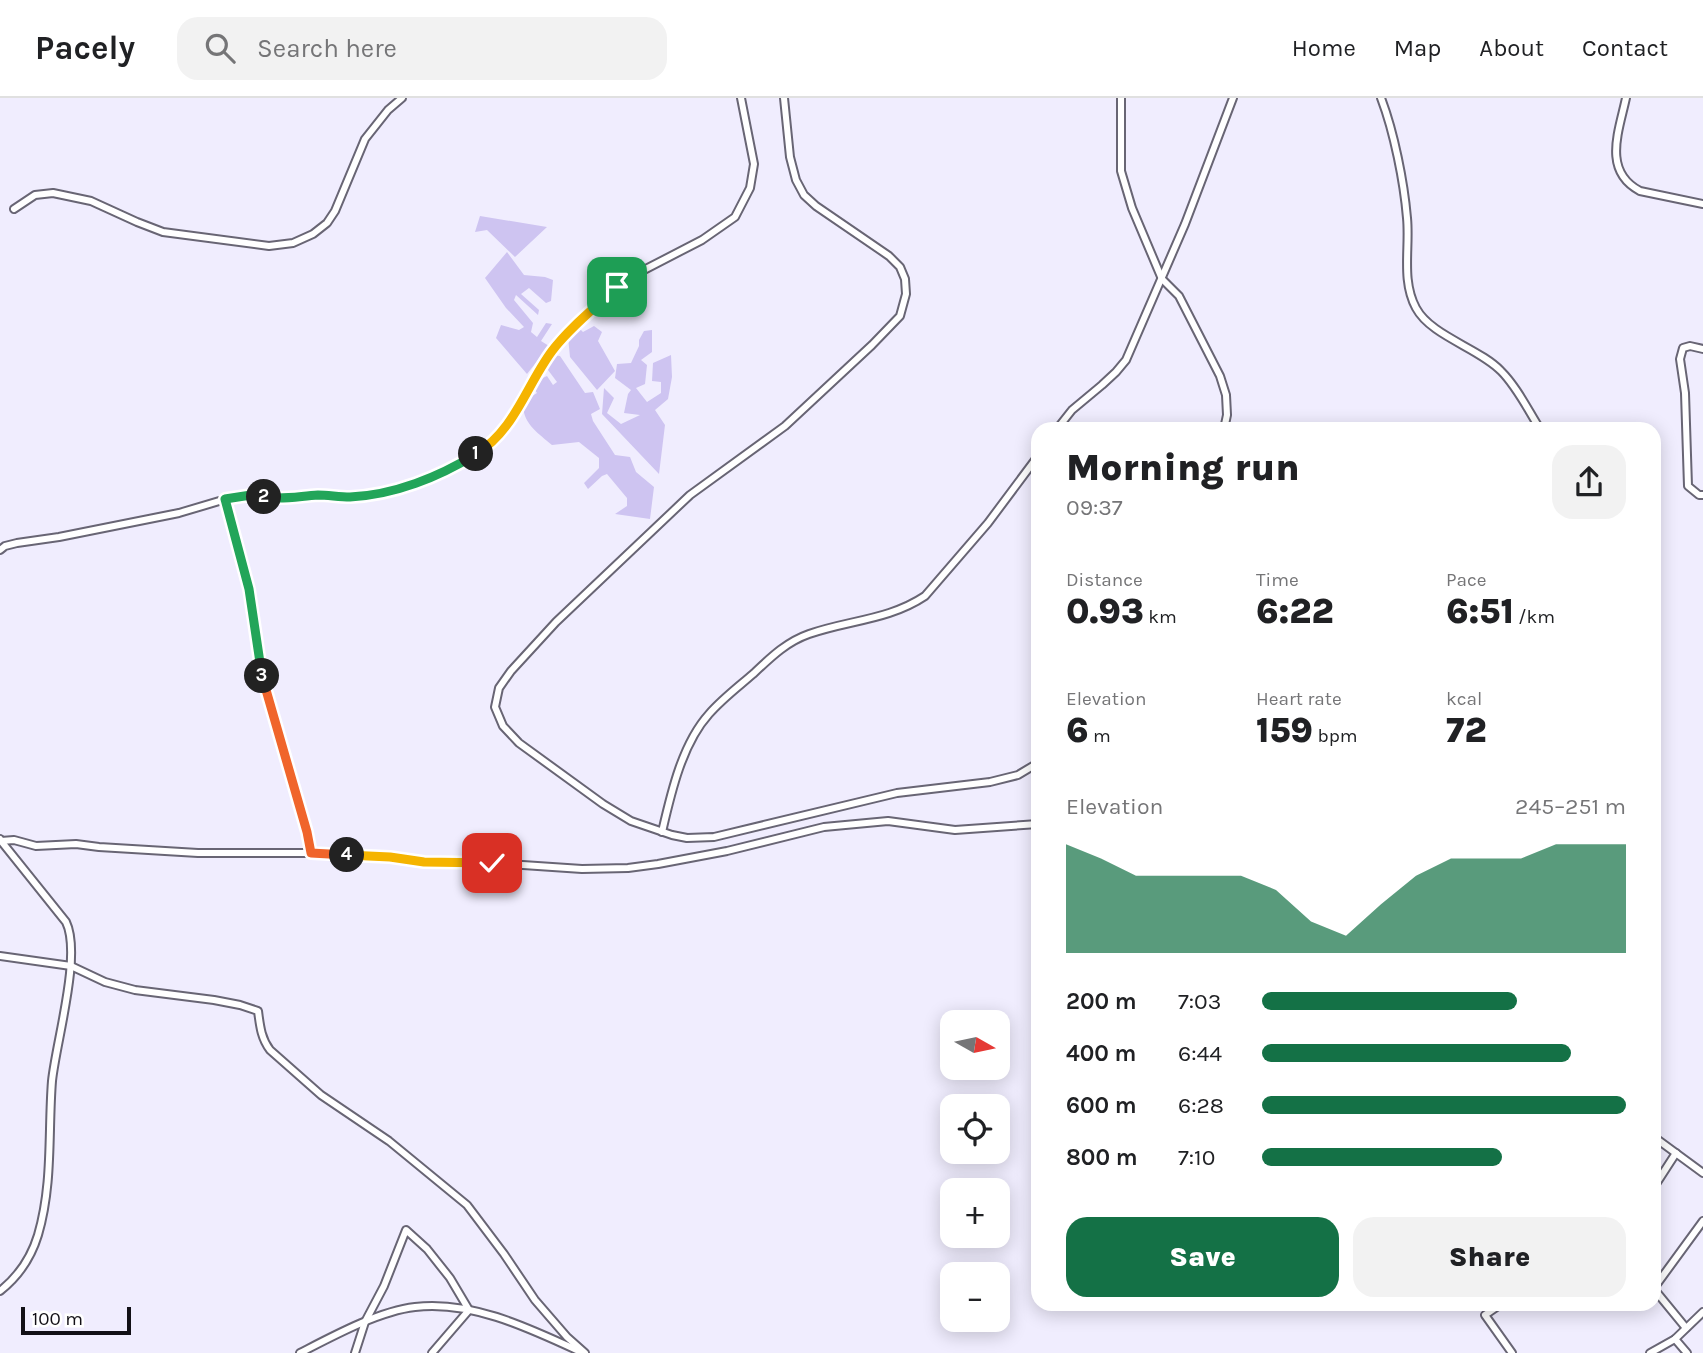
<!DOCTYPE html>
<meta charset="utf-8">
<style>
body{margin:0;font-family:Karla,sans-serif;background:#f2f2f2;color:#202124;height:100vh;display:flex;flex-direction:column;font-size:26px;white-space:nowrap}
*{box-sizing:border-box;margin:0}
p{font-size:23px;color:#757577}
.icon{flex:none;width:38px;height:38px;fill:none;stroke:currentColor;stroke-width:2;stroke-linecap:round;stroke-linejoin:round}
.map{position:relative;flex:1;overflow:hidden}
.drawer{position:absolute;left:1031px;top:324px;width:630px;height:889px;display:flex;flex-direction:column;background:#fff;border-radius:21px;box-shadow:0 4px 18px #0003}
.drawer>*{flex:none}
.needle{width:46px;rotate:99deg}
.controls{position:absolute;left:940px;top:912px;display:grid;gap:14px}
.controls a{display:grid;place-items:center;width:70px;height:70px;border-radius:14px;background:#fff;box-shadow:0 4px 18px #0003;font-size:35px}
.scale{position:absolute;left:21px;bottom:18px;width:110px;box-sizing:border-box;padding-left:7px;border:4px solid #121016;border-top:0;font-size:19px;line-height:24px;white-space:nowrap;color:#121016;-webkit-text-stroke:5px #fff;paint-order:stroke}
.pin{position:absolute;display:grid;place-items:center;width:60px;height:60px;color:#fff;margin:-30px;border-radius:14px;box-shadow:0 4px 10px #0006}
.km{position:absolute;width:35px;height:35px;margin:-18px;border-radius:50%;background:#222;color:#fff;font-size:19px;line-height:35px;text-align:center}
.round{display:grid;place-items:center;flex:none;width:74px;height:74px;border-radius:21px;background:#f2f2f2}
.overview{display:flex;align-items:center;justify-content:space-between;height:119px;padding:0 35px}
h1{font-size:38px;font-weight:800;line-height:52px}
.stats{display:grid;grid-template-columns:repeat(3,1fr);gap:10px;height:119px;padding:7px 35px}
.stats div{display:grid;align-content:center}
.stats b{font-size:35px;font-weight:800}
.stats small{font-size:19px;font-weight:400}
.stats p{font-size:19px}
.chart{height:196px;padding:14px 35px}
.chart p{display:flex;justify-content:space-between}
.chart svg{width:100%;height:126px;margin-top:7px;fill:#147146;opacity:.7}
.cta{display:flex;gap:14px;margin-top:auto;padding:14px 35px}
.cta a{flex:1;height:80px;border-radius:21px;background:#147146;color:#fff;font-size:28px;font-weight:800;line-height:80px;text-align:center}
.cta a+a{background:#f2f2f2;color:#202124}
ul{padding:0 35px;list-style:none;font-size:23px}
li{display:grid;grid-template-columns:112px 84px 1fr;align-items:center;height:52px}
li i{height:18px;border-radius:9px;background:#147146}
header{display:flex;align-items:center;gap:42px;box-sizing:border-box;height:98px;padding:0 35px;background:#fff;border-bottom:2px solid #e0e0e0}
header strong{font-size:33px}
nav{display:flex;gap:38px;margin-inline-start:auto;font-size:24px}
.search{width:490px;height:63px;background:#f2f2f2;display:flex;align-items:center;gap:18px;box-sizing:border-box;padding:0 24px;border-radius:21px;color:#757577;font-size:26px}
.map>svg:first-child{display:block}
.green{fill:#cec4f1}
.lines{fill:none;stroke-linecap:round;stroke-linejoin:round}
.street-casing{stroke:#686574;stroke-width:10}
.street{stroke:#fff;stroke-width:6}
.split-1-casing{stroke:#fff;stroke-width:14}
.split-2-casing{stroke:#fff;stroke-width:14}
.split-3-casing{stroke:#fff;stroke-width:14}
.split-4-casing{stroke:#fff;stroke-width:14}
.split-5-casing{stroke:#fff;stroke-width:14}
.split-1{stroke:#f5b400;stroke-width:9}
.split-2{stroke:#22a559;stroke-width:9}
.split-3{stroke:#22a559;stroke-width:9}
.split-4{stroke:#f0652b;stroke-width:9}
.split-5{stroke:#f5b400;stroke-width:9}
</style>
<header>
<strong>Pacely</strong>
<div class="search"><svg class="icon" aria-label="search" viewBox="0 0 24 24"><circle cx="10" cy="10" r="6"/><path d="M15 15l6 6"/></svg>Search here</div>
<nav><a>Home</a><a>Map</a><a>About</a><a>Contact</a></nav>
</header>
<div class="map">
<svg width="1703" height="1255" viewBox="0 0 1703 1255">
<rect width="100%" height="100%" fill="#f0edfe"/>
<g class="green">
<polygon points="480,118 547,129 515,159 487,132 475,134"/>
<polygon points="507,154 524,177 545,179 553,182 551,203 546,205 529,190 521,196 539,212 538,217 516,197 514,202 533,225 531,234 537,239 546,225 552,226 541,243 549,248 527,276 496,240 501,227 519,232 524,229 506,210 485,180"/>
<polygon points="577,228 583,234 594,228 602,234 598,243 615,273 597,292 570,259 568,239"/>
<polygon points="652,232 652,254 641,262 647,267 645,286 636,290 647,304 661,295 661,284 652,283 653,265 671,257 672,279 668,301 655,312 665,327 659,376 602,316 604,290 614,300 607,315 621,326 640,317 624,315 628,296 631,292 615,280 617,266 631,265 639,248 639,242 644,233"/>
<path d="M552,257l8,1 25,37 8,-1 7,17 -9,5 2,7 22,34 15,2 6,15 18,15 -4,32 -35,-5 12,-8v-8l-20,-24 -5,2 -14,13 -4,-6 15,-15v-10l-20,-16 -27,3c-14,-12 -32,-23 -28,-44l13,-8 -5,-7 4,-5 11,-5 6,9 4,-3 -12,-16 6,-2z"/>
</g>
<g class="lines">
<g class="street-casing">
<g id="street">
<polyline points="784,0 790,59 796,82 804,97 816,108 889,158 900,169 905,181 906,196 900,218 872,247 785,328 690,397 556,524 511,573 499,590 495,609 503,628 519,645 603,706 631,723 672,737 687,740 714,739 897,695 990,684 1018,677 1038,665"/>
<polyline points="1121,0 1121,73 1132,110 1162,181 1179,198 1220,278 1226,297 1227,317 1224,331"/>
<path d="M1381,0c13,34 23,84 26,120 3,30 -6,62 9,90 15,28 63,40 85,63 16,16 27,39 39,58"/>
<path d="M1626,0c-7,33 -24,73 14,93l63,13"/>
<polyline points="14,111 35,97 53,95 91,103 137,124 163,134 269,148 293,145 313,136 327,125 335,113 365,41 388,12 402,0"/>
<polyline points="1703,251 1690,248 1683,250 1680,261 1685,295 1688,388 1699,397 1703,397"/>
<polyline points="1057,331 1072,312 1102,287 1116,274 1126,262 1185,126 1233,0"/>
<polyline points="225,401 249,491 262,581 307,734 311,755"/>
<polyline points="0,452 5,448 17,445 59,439 179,415 236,398 251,397 273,401 319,397 348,399 367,397 410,388 464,363 482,352 497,338 517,314 531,286 553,252 570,232 617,189 640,174 702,142 735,119 750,90 754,66 741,0"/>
<path d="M662,734c9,-39 20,-88 47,-118 13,-15 29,-27 44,-40 17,-16 33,-32 56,-40 40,-14 80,-14 116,-38l63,-73 50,-67"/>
<polyline points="0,741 1,743 14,742 36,748 76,746 99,749 198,755 311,755 390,759 424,764 492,765 582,771 628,770 658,766 727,753 824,729 888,723 955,732 1038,726"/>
<path d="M0,858l71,10 34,16 30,8 79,10 26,5 18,6c2,15 3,27 12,39l51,45 68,46 78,64 37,49 31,46 32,37 18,16"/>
<polyline points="1654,1039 1703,1075"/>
<polyline points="1654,1089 1676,1055"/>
<polyline points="1654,1190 1703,1123"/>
<polyline points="1654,1191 1686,1230"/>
<path d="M0,1193c19,-15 31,-33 38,-56 15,-51 10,-103 14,-154 4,-39 30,-126 14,-159l-65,-81"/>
<polyline points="1501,1206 1485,1217 1512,1255"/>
<polyline points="1675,1241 1687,1255"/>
<path d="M300,1255c33,-17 79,-42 115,-46 57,-7 116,22 166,45"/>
<polyline points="355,1255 365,1224 384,1188 406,1132 427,1151 450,1180 469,1212 432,1255"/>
<polyline points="1650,1255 1675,1241 1703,1214"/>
</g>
</g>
<use href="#street" class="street"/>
</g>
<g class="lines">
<g class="split-1-casing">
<path id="split-1" d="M476,356c39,-24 50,-68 76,-103 18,-24 43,-43 65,-64"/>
</g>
<g class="split-2-casing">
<path id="split-2" d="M264,399c18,3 36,-1 54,-2 10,0 21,2 32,2 44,-2 89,-20 126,-43"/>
</g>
<g class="split-3-casing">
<polyline id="split-3" points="262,578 249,491 225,401 251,397 264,399"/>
</g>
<g class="split-4-casing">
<polyline id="split-4" points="262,578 307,734 311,755 347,757"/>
</g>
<g class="split-5-casing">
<polyline id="split-5" points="347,757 390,759 424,764 492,765"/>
</g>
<use href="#split-1" class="split-1"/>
<use href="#split-2" class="split-2"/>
<use href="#split-3" class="split-3"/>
<use href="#split-4" class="split-4"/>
<use href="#split-5" class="split-5"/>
</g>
</svg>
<div class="controls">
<a><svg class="needle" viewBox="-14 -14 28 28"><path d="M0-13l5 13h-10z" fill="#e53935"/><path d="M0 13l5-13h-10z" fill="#757577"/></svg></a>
<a><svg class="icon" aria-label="locate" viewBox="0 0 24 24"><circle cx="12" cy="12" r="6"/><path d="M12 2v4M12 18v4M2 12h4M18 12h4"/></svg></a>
<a>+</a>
<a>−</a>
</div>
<div class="scale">100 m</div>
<div class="pin" style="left:617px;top:189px;background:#1e9e55"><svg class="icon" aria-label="arrive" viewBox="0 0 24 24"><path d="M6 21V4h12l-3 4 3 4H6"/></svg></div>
<div class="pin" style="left:492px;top:765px;background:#d93025"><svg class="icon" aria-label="check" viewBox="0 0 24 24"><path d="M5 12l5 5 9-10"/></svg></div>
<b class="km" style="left:476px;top:356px">1</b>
<b class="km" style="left:264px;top:399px">2</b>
<b class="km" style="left:262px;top:578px">3</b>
<b class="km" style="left:347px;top:757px">4</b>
<section class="drawer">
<div class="overview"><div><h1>Morning run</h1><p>09:37</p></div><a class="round"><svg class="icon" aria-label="share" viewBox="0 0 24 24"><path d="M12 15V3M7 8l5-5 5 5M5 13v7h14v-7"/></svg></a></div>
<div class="stats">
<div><p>Distance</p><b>0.93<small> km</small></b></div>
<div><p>Time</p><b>6:22</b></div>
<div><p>Pace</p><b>6:51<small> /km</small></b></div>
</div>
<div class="stats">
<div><p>Elevation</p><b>6<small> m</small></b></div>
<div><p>Heart rate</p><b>159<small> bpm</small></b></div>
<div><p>kcal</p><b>72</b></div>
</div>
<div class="chart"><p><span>Elevation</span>245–251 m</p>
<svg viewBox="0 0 160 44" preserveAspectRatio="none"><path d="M0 44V6L10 11L20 17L30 17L40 17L50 17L60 22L70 33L80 38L90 27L100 17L110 11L120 11L130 11L140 6L150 6L160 6V44z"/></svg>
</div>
<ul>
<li><b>200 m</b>7:03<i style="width:70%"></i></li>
<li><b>400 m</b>6:44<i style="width:85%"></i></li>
<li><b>600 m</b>6:28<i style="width:100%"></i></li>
<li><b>800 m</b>7:10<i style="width:66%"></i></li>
</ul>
<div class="cta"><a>Save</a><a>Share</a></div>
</section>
</div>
